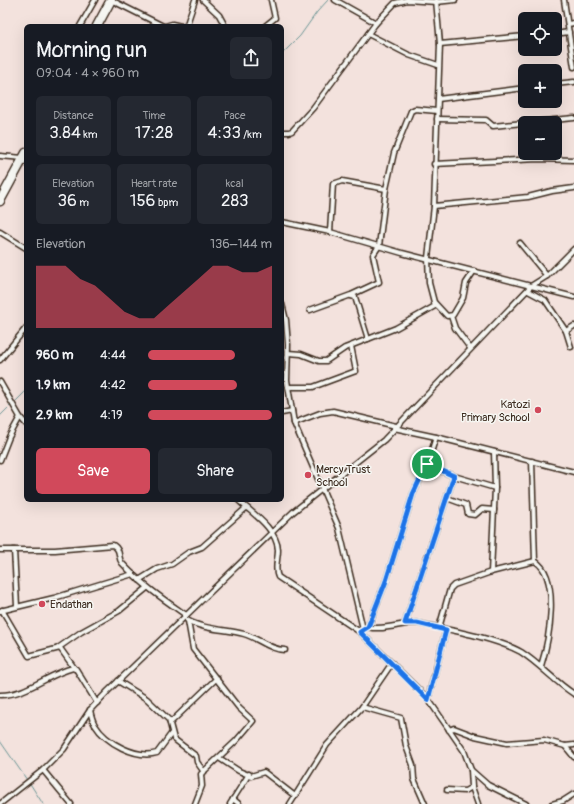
<!DOCTYPE html>
<meta charset="utf-8">
<style>
body{margin:0;font-family:Pangolin,sans-serif;background:#242831;color:#f1f3f6;height:100vh;display:flex;flex-direction:column;font-size:15px;white-space:nowrap}
*{box-sizing:border-box;margin:0}
p{font-size:13px;color:#9ea1a6}
.icon{flex:none;width:22px;height:22px;fill:none;stroke:currentColor;stroke-width:2;stroke-linecap:round;stroke-linejoin:round}
.map{position:relative;flex:1;overflow:hidden}
.drawer{position:absolute;left:24px;top:24px;width:260px;height:478px;display:flex;flex-direction:column;background:#171b24;border-radius:6px;box-shadow:0 4px 16px #0002}
.drawer>*{flex:none}
.controls{position:absolute;left:518px;top:12px;display:grid;gap:8px}
.controls a{display:grid;place-items:center;width:44px;height:44px;border-radius:6px;background:#171b24;box-shadow:0 4px 16px #0002;font-size:20px}
.pin{position:absolute;display:grid;place-items:center;width:34px;height:34px;color:#fff;margin:-17px;border:2px solid #fff;border-radius:50%;box-shadow:0 1px 4px #0007}
.round{display:grid;place-items:center;flex:none;width:42px;height:42px;border-radius:6px;background:#242831}
.summary{display:flex;align-items:center;justify-content:space-between;height:68px;padding:0 12px}
h1{font-size:22px;font-weight:600;line-height:30px}
.stats{display:grid;grid-template-columns:repeat(3,1fr);gap:6px;height:68px;padding:4px 12px}
.stats div{display:grid;align-content:center;border-radius:6px;background:#242831;text-align:center}
.stats b{font-size:17px;font-weight:600}
.stats small{font-size:11px;font-weight:400}
.stats p{font-size:11px}
.chart{height:112px;padding:8px 12px}
.chart p{display:flex;justify-content:space-between}
.chart svg{width:100%;height:72px;margin-top:4px;fill:#d1495b;opacity:.7}
.button{display:flex;gap:8px;margin-top:auto;padding:8px 12px}
.button a{flex:1;height:46px;border-radius:6px;background:#d1495b;color:#fff;font-size:16px;font-weight:600;line-height:46px;text-align:center}
.button a+a{background:#242831;color:#f1f3f6}
ul{padding:0 12px;list-style:none;font-size:13px}
li{display:grid;grid-template-columns:64px 48px 1fr;align-items:center;height:30px}
li i{height:10px;border-radius:5px;background:#d1495b}
.map>svg:first-child{display:block}
.lines{fill:none;stroke-linecap:round;stroke-linejoin:round}
.stream{stroke:#6b9595;stroke-width:1}
.street-casing{stroke:#3b2a1e;stroke-width:7}
.highway-casing{stroke:#3b2a1e;stroke-width:11}
.street{stroke:#f6f6f2;stroke-width:4}
.highway{stroke:#f6f6f2;stroke-width:8}
.route-casing{stroke:#fff;stroke-width:8}
.route{stroke:#1a73e8;stroke-width:5}
.poi-dot{fill:#d1495b;stroke:#f6f6f2;stroke-width:1.5}
.labels{text-anchor:middle;stroke-width:3;stroke-linejoin:round;paint-order:stroke}
.poi-label{font-size:11px;fill:#3b2a1e;stroke:#f6f6f2;text-anchor:start}
</style>
<div class="map">
<svg width="574" height="804" viewBox="0 0 574 804">
<rect width="100%" height="100%" fill="#f3e2dd"/>
<filter id="ink" filterUnits="userSpaceOnUse"><feTurbulence type="fractalNoise" baseFrequency=".025" numOctaves="2"/><feDisplacementMap in="SourceGraphic" scale="8" xChannelSelector="R" yChannelSelector="G"/><feConvolveMatrix kernelMatrix="1 2 1 2 8 2 1 2 1" color-interpolation-filters="sRGB"/></filter>
<g filter="url(#ink)">
<g class="lines">
<g class="stream">
<polyline points="282,54 300,36 317,12 328,0"/>
<polyline points="14,403 26,391"/>
<polyline points="0,416 11,405"/>
<polyline points="0,741 27,780"/>
<polyline points="29,782 43,804"/>
</g>
<g class="street-casing">
<g id="street">
<polyline points="111,0 163,26"/>
<polyline points="203,0 219,15 225,26"/>
<polyline points="335,0 376,23"/>
<polyline points="564,0 574,67"/>
<polyline points="568,24 574,23"/>
<polyline points="80,26 95,0"/>
<polyline points="165,26 172,24 181,26"/>
<polyline points="183,26 187,24 195,0"/>
<polyline points="265,26 275,18 271,0"/>
<polyline points="368,34 409,55 438,65"/>
<polyline points="555,34 569,32"/>
<polyline points="440,44 525,36"/>
<polyline points="555,84 574,82"/>
<polyline points="438,99 525,88"/>
<polyline points="437,119 486,120 493,126 574,118"/>
<polyline points="282,132 289,132 292,131 313,108 376,23 395,3 407,0 436,2 455,0"/>
<polyline points="0,156 23,158"/>
<polyline points="434,164 538,159 574,160"/>
<polyline points="434,206 528,197 552,191 574,188"/>
<polyline points="282,222 330,232 402,253 574,297"/>
<polyline points="0,232 26,248"/>
<polyline points="330,232 333,184 342,181 386,189"/>
<polyline points="520,243 547,276"/>
<polyline points="528,291 545,300 566,331 571,347"/>
<polyline points="351,296 355,297 368,339"/>
<polyline points="435,303 447,316 453,315 463,298 466,283 474,271"/>
<polyline points="282,304 286,320 288,345 287,380 294,423 339,528 363,629"/>
<polyline points="310,310 351,295 379,282 373,255 379,246 386,189 394,153 411,111 415,109 437,111"/>
<polyline points="451,316 455,328 470,348"/>
<polyline points="566,331 574,326"/>
<polyline points="288,353 301,354 319,361 326,361 345,348 396,328 435,306 429,283 428,258 434,206 440,44 436,0"/>
<polyline points="0,360 26,328"/>
<polyline points="0,382 20,417 26,424"/>
<polyline points="288,387 313,387 356,371 351,346"/>
<polyline points="282,413 292,411"/>
<polyline points="294,423 320,413 333,411 396,426"/>
<polyline points="394,428 436,437 574,472"/>
<polyline points="0,460 9,437 20,417"/>
<polyline points="532,461 535,561"/>
<polyline points="427,465 454,476 495,488"/>
<polyline points="447,498 466,505 468,514 475,515 482,509 494,510"/>
<path d="M238,500c14,13 39,29 40,50 0,9 -4,19 0,27l82,55 68,67 36,52 7,19 1,17 6,17"/>
<path d="M0,550h55l58,-5c9,6 4,12 9,18 19,21 41,36 64,52"/>
<polyline points="14,550 17,606"/>
<polyline points="491,572 495,488 494,452"/>
<polyline points="139,580 157,569 172,564 189,552 202,547 246,508"/>
<polyline points="2,610 29,656 60,648 75,669"/>
<polyline points="0,611 54,598 133,574"/>
<path d="M187,620c17,10 39,9 57,14 14,4 26,16 41,16"/>
<polyline points="188,621 193,649 239,708 253,721 236,741 201,774 202,786 195,804"/>
<polyline points="405,623 454,476"/>
<polyline points="368,627 386,581 413,494 427,465 436,437"/>
<path d="M439,628l11,-39 4,-4 37,-13 44,-11c26,16 14,80 6,105"/>
<path d="M361,631l7,-4c16,4 33,-4 49,-4 29,6 79,15 104,29 19,12 35,31 53,42"/>
<polyline points="58,648 81,632 119,611 147,588"/>
<polyline points="118,681 147,699 169,720 174,739 196,756 197,762 204,772"/>
<path d="M0,695c27,0 48,-21 73,-27l3,1 21,34"/>
<polyline points="428,699 446,630"/>
<polyline points="362,707 401,718 406,746 413,765 414,779 425,804"/>
<path d="M90,710c1,5 2,10 5,15 11,18 41,34 62,28l14,-19"/>
<polyline points="170,723 217,678"/>
<polyline points="449,730 454,728 475,736 507,743 544,740 565,746 574,745"/>
<polyline points="565,746 574,757"/>
<polyline points="219,758 239,771 251,776 264,772 295,796"/>
<polyline points="43,770 71,804"/>
<polyline points="471,770 488,785 526,804"/>
<polyline points="447,790 465,791 472,787"/>
<polyline points="233,799 239,804"/>
<polyline points="0,804 43,770 64,749 90,710 108,691 293,512 384,440 531,286 547,276 574,249"/>
<polyline points="230,804 249,774"/>
<polyline points="290,804 327,745 362,707 392,663"/>
<polyline points="552,804 563,801 574,794"/>
</g>
</g>
<g class="highway-casing">
<g id="highway">
<polyline points="97,26 111,0"/>
<polyline points="0,201 26,153"/>
</g>
</g>
<use href="#street" class="street"/>
<use href="#highway" class="highway"/>
</g>
</g>
<g class="lines" filter="url(#ink)">
<g class="route-casing">
<polygon id="route" points="427,464 454,476 405,623 417,623 446,630 428,700 360,632 368,627 386,581 413,494"/>
</g>
<use href="#route" class="route"/>
</g>
<g class="poi-dot">
<circle cx="538" cy="410" r="4"/>
<circle cx="308" cy="475" r="4"/>
<circle cx="42" cy="604" r="4"/>
</g>
<g class="labels">
<g class="poi-label">
<text x="530" y="408" text-anchor="end">Katozi<tspan x="530" dy="13">Primary School</tspan></text>
<text x="316" y="473">Mercy Trust<tspan x="316" dy="13">School</tspan></text>
<text x="50" y="608">Endathan</text>
</g>
</g>
</svg>
<div class="controls">
<a><svg class="icon" aria-label="locate" viewBox="0 0 24 24"><circle cx="12" cy="12" r="6"/><path d="M12 2v4M12 18v4M2 12h4M18 12h4"/></svg></a>
<a>+</a>
<a>−</a>
</div>
<div class="pin" style="left:427px;top:464px;background:#1e9e55"><svg class="icon" aria-label="arrive" viewBox="0 0 24 24"><path d="M6 21V4h12l-3 4 3 4H6"/></svg></div>
<section class="drawer">
<div class="summary"><div><h1>Morning run</h1><p>09:04 · 4 × 960 m</p></div><a class="round"><svg class="icon" aria-label="share" viewBox="0 0 24 24"><path d="M12 15V3M7 8l5-5 5 5M5 13v7h14v-7"/></svg></a></div>
<div class="stats">
<div><p>Distance</p><b>3.84<small> km</small></b></div>
<div><p>Time</p><b>17:28</b></div>
<div><p>Pace</p><b>4:33<small> /km</small></b></div>
</div>
<div class="stats">
<div><p>Elevation</p><b>36<small> m</small></b></div>
<div><p>Heart rate</p><b>156<small> bpm</small></b></div>
<div><p>kcal</p><b>283</b></div>
</div>
<div class="chart"><p><span>Elevation</span>136–144 m</p>
<svg viewBox="0 0 160 44" preserveAspectRatio="none"><path d="M0 44V6L10 6L20 6L30 14L40 18L50 26L60 34L70 38L80 38L90 30L100 22L110 14L120 6L130 6L140 10L150 10L160 6V44z"/></svg>
</div>
<ul>
<li><b>960 m</b>4:44<i style="width:70%"></i></li>
<li><b>1.9 km</b>4:42<i style="width:72%"></i></li>
<li><b>2.9 km</b>4:19<i style="width:100%"></i></li>
</ul>
<div class="button"><a>Save</a><a>Share</a></div>
</section>
</div>
